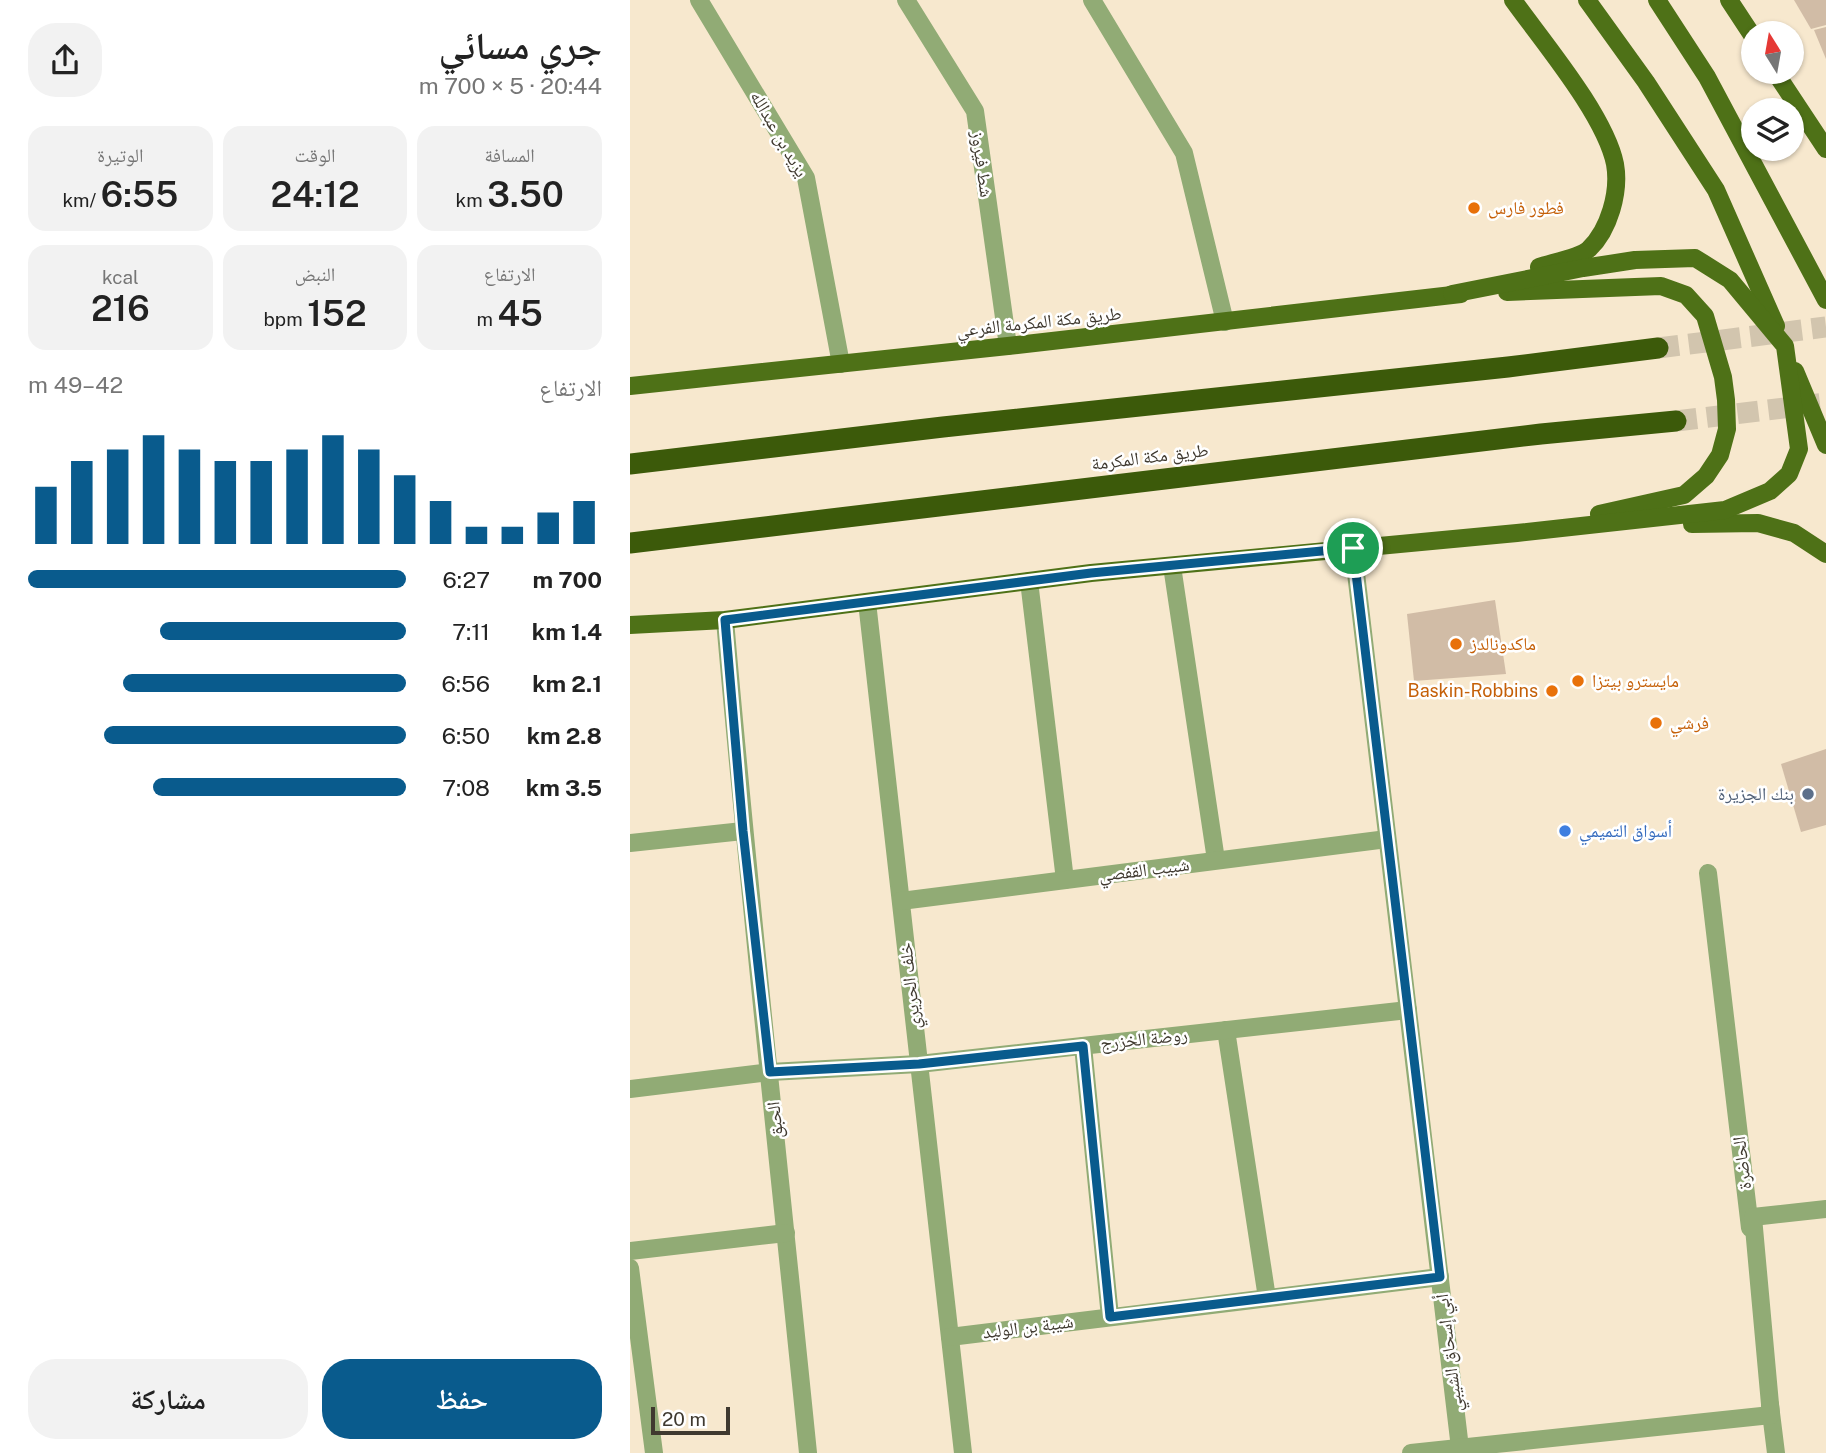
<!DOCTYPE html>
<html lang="ar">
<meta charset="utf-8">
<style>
body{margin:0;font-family:"Public Sans","Noto Naskh Arabic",sans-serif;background:#f2f2f2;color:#222;direction:rtl;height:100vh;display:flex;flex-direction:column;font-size:26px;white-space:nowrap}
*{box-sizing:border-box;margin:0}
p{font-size:23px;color:#767676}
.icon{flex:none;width:38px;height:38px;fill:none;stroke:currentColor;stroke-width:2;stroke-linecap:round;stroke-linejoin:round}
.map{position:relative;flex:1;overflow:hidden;direction:ltr}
.side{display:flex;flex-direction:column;background:#fff;width:630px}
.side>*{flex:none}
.needle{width:46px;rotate:349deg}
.fabs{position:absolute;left:1111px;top:21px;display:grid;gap:14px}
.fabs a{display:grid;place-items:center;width:63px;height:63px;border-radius:50%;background:#fff;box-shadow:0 2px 5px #0004;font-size:35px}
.scale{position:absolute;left:21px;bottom:18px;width:79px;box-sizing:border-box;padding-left:7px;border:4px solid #3f392f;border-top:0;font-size:19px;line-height:24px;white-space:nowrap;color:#3f392f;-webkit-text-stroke:5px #fff;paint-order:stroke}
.pin{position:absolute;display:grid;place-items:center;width:60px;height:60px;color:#fff;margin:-30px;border:4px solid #fff;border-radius:50%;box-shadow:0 2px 7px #0007}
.round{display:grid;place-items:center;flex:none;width:74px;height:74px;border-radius:28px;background:#f2f2f2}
.overview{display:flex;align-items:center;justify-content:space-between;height:119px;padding:0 28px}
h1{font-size:38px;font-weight:600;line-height:52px}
.figures{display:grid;grid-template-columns:repeat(3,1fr);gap:10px;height:119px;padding:7px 28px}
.figures div{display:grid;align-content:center;border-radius:18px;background:#f2f2f2;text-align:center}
.figures b{font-size:35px;font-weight:600}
.figures small{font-size:19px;font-weight:400}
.figures p{font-size:19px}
.chart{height:196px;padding:14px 28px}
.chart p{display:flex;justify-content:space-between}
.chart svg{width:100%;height:126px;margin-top:7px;stroke:#095b8d;stroke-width:6}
.cta{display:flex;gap:14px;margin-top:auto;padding:14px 28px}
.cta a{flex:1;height:80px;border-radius:28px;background:#095b8d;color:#fff;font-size:28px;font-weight:600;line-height:80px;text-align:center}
.cta a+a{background:#f2f2f2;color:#222}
ul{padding:0 28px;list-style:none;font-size:23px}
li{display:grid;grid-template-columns:112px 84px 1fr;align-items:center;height:52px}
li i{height:18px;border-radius:9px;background:#095b8d}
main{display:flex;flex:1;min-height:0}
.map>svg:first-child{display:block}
.building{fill:#d1bca6}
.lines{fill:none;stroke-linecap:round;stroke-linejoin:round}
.highway-tunnel{stroke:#d2c5ae;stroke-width:21;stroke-dasharray:21 10;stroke-linecap:butt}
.minor{stroke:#91ab75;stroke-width:18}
.major{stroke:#4e7117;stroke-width:18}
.highway{stroke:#3c5a0a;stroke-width:21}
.route-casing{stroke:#fff;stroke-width:14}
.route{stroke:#095b8d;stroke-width:9}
.food-dot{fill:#e8710a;stroke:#fff;stroke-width:2.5}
.service-dot{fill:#5c6f8a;stroke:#fff;stroke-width:2.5}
.shop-dot{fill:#3f7fe0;stroke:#fff;stroke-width:2.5}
.labels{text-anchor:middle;stroke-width:5;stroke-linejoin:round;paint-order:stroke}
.street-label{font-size:18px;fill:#3f392f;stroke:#fff}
.food-label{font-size:18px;fill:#c56008;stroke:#fff;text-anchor:start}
.service-label{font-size:18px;fill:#4e5e75;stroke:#fff;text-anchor:end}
.shop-label{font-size:18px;fill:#366cbe;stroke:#fff;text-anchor:start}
</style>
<main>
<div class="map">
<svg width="1196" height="1453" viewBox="0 0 1196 1453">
<rect width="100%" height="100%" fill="#f7e8ce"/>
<g class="building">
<polygon points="1164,0 1196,0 1196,25 1181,29"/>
<polygon points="1196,27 1196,59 1184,30"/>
<polygon points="865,600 876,674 784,681 777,614"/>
<polygon points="1196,749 1196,825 1171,832 1151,764"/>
</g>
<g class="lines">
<g class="highway-tunnel">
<polyline points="1028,348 1196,327"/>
<polyline points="1046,421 1196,403"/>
</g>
<g class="minor">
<polyline points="69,0 176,178 211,364"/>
<polyline points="276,0 345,111 378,346"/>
<polyline points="462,0 554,153 595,322"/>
<polyline points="723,548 830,1448"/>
<polyline points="542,566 586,860"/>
<polyline points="399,581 435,880"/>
<polyline points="237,602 333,1453"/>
<path d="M95,620c24,278 55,555 83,833"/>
<polyline points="0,843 113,831"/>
<polyline points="1078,873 1120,1228"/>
<polyline points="271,901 757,839"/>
<polyline points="596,1030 637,1298"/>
<polyline points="453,1046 480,1317"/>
<polyline points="0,1089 140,1072 289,1064 778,1010"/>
<polyline points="0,1251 156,1233"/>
<polyline points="0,1268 24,1453"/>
<polyline points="320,1337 810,1277"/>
<polyline points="1140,1405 1146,1453"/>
<polyline points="781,1453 1141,1415 1123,1217 1196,1209"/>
</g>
<g class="major">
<path d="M883,0c30,42 92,115 102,164 5,28 -6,66 -26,85 -8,8 -39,14 -50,18"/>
<polyline points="957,0 1016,82 1086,190 1146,326"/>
<polyline points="1027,0 1077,77 1196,300"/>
<polyline points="1099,0 1124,38"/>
<polyline points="1145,72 1196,149"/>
<polyline points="877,292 1031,286 1056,295 1075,316 1093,377 1096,400 1097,429 1090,455 1076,476 1054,495 969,514"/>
<polyline points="1165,371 1196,445"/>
<polyline points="0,386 378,346 831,294"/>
<polyline points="1062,524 1128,523 1164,533 1196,554"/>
<polyline points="0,625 95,620 461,573 887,533 1095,510 1140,491 1159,474 1169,449 1155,346 1100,280 1065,258 1005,260 953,268 822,294"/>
</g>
<g class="highway">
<polyline points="0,464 313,427 878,367 1028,348"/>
<polyline points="0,543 911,434 1046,421"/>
</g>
</g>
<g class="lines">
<g class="route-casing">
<polygon id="route" points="723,548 810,1277 480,1317 453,1046 289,1064 140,1072 113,831 95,620 461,573"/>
</g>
<use href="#route" class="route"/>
</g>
<g class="food-dot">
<circle cx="844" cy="208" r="7"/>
<circle cx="826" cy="644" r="7"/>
<circle cx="948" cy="681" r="7"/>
<circle cx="922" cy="691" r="7"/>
<circle cx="1026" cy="723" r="7"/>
</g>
<circle class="service-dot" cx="1178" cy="794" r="7"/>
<circle class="shop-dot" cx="935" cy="831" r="7"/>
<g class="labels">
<g class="street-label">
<text transform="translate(149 134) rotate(60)" y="6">يزيد بن عبدالله</text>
<text transform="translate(352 164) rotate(82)" y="6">شط فيروز</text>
<text transform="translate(409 322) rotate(-6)" y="6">طريق مكة المكرمة الفرعي</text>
<text transform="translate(520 457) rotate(-7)" y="6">طريق مكة المكرمة</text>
<text transform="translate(514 870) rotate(-7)" y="6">شبيب القفصي</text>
<text transform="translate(280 986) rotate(-96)" y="6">خلف الحريري</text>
<text transform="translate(514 1039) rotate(-6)" y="6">روضة الخزرج</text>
<text transform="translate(145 1120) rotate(-96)" y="6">الحبق</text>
<text transform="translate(1112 1163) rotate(-97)" y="6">الحاضرة</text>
<text transform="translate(398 1327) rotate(-7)" y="6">شيبة بن الوليد</text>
<text transform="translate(819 1353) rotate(-97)" y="6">أبي إسحاق الشيبي</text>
</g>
<g class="food-label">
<text x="858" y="214">فطور فارس</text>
<text x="840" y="650">ماكدونالدز</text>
<text x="962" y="687">مايسترو بيتزا</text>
<text x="908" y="697" text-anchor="end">Baskin-Robbins</text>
<text x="1040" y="729">فرشي</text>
</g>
<g class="service-label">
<text x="1164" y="800">بنك الجزيرة</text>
</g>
<g class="shop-label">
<text x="949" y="837">أسواق التميمي</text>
</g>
</g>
</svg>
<div class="fabs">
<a><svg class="needle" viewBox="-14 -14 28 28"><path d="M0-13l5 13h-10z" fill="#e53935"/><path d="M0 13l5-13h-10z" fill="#767676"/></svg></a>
<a><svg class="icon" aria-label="layers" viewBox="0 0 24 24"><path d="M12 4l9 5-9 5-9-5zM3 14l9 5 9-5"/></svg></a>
</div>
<div class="scale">20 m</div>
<div class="pin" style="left:723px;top:548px;background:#1e9e55"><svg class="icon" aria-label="arrive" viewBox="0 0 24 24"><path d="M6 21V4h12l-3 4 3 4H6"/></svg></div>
</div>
<section class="side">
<div class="overview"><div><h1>جري مسائي</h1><p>20:44 · 5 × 700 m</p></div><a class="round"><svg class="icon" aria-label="share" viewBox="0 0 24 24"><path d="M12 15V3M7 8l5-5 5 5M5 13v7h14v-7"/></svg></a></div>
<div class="figures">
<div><p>المسافة</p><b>3.50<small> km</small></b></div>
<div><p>الوقت</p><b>24:12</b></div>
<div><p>الوتيرة</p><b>6:55<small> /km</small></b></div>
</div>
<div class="figures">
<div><p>الارتفاع</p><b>45<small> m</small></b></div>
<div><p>النبض</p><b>152<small> bpm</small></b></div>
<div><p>kcal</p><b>216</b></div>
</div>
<div class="chart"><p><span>الارتفاع</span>42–49 m</p>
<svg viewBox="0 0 160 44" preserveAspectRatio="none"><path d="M5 44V24M15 44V15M25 44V11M35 44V6M45 44V11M55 44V15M65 44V15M75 44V11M85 44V6M95 44V11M105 44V20M115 44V29M125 44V38M135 44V38M145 44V33M155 44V29"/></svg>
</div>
<ul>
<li><b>700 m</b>6:27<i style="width:100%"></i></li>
<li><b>1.4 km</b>7:11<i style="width:65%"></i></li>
<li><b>2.1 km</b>6:56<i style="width:75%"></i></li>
<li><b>2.8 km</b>6:50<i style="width:80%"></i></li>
<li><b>3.5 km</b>7:08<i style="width:67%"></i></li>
</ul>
<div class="cta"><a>حفظ</a><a>مشاركة</a></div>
</section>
</main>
